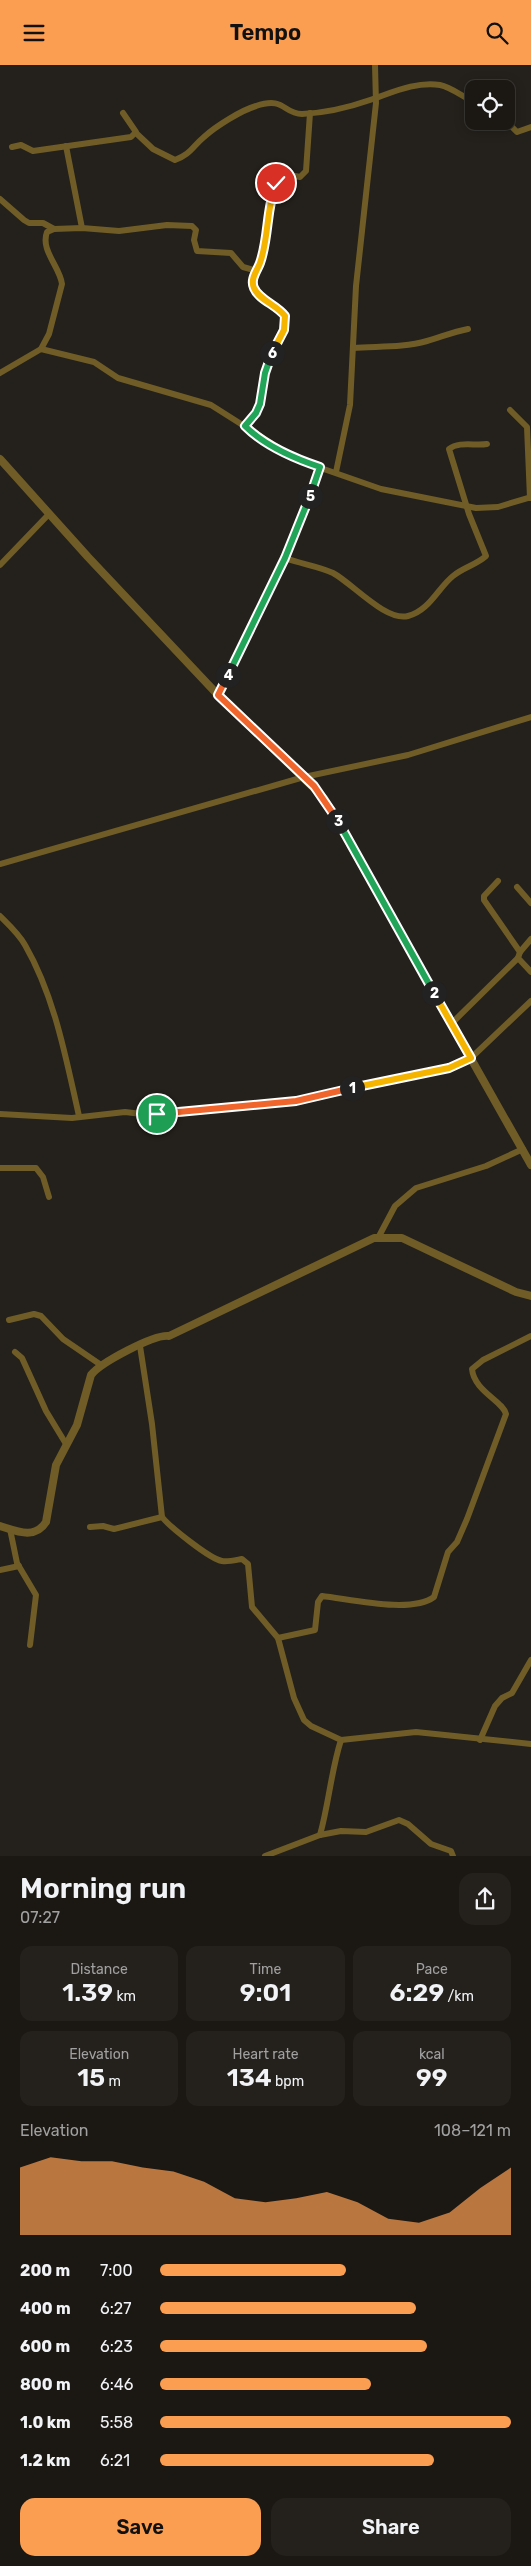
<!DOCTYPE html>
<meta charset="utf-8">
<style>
body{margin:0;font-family:Rubik,sans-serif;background:#24211d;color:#f1f3f6;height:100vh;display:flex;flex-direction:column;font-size:19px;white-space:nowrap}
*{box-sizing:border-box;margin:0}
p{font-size:16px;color:#a0a0a0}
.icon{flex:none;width:28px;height:28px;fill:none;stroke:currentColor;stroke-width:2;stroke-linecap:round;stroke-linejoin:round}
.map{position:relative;height:1791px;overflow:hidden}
.drawer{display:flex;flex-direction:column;background:#1b1814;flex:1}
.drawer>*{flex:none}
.buttons{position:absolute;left:465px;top:15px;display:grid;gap:10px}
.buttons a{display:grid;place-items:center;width:50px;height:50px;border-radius:10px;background:#1b1814;box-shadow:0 2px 12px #0003,0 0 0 1px #393734;font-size:25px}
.pin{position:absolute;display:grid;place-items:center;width:42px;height:42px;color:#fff;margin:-21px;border:2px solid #fff;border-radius:50%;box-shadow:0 1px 5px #0007}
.km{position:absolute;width:25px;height:25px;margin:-12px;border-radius:50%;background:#222;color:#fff;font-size:14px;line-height:25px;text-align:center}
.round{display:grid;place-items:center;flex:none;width:52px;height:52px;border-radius:15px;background:#24211d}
.overview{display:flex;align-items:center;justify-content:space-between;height:85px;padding:0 20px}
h1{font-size:28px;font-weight:600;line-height:38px}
.figures{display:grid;grid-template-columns:repeat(3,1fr);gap:8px;height:85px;padding:5px 20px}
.figures div{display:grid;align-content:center;border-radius:12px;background:#24211d;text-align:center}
.figures b{font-size:25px;font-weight:600}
.figures small{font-size:14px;font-weight:400}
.figures p{font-size:14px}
.chart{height:140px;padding:10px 20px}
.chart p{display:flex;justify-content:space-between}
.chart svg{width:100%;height:90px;margin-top:5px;fill:#fc9e52;opacity:.7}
.primary-button{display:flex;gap:10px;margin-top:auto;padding:10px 20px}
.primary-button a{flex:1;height:58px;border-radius:15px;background:#fc9e52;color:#111;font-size:20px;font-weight:600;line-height:58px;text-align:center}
.primary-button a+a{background:#24211d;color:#f1f3f6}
ul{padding:0 20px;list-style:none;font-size:16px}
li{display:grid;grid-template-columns:80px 60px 1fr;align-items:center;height:38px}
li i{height:12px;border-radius:6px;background:#fc9e52}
header{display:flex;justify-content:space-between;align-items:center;height:65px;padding:0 20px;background:#fc9e52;color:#111;font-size:22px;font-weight:600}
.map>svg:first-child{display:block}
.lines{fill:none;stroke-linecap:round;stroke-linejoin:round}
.minor{stroke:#6f5c26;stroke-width:6}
.tertiary{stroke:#6f5c26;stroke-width:8}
.split-1-casing{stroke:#fff;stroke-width:10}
.split-2-casing{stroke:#fff;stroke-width:10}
.split-3-casing{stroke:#fff;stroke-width:10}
.split-4-casing{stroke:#fff;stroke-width:10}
.split-5-casing{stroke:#fff;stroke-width:10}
.split-6-casing{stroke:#fff;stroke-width:10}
.split-7-casing{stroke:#fff;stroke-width:10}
.split-1{stroke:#f0652b;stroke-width:6}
.split-2{stroke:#f5b400;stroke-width:6}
.split-3{stroke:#22a559;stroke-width:6}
.split-4{stroke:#f0652b;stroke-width:6}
.split-5{stroke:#22a559;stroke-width:6}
.split-6{stroke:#22a559;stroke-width:6}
.split-7{stroke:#f5b400;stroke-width:6}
</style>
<header><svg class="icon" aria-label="menu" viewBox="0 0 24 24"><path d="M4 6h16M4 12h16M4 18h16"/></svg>Tempo<svg class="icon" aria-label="search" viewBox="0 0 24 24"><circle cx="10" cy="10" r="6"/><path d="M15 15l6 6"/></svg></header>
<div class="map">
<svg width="531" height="1791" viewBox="0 0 531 1791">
<rect width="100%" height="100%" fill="#24201b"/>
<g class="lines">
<g class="minor">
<polyline points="506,56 517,67 531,62"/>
<path d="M136,68l17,16 22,11c16,-6 17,-13 29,-23 12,-11 38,-27 52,-31 29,-10 27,8 46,8 21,-1 48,-7 68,-14 21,-7 46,-19 70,-15 11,2 23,12 34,17"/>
<polyline points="66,81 82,163"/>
<polyline points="12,82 21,80 33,86 131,72 136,67 123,48"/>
<polyline points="0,134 24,155 29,158 43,158 54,164 82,163 119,166 167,160 192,161 196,165 194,175 197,186 231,188 243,202 257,206"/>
<path d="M353,283c24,-2 50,0 74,-7 14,-4 26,-9 41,-12"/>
<path d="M41,284l8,-15 13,-50c-2,-17 -22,-34 -15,-52l7,-3"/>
<polyline points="0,308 41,284 94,297 118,313 211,340 298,395 381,424 476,443 498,442 531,432"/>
<polyline points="510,345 527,362 530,433"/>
<path d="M245,361l12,-13 8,-40 21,-50c-2,-16 -21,-22 -31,-34l-1,-12 7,-15 15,-79 9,-9 15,3 6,-6 4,-58"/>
<polyline points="336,407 350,340 356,221 376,38 375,0"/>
<path d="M285,493c16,6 33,8 48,15 19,10 53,49 75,43 21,-5 30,-28 45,-40 11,-9 23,-11 33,-20l-17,-42 -20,-65c10,-8 26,-3 38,-5"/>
<polyline points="0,500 49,449"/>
<polyline points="218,630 285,493 307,443 320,403"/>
<polyline points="0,799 304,712 408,690 531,652"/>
<polyline points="498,816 484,831 484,835 520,887"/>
<polyline points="517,822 531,838"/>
<path d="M0,851c9,9 19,18 25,29 30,52 41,114 54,171"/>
<polyline points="531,874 520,887 518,893 531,907"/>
<polyline points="451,959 518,893"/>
<polyline points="0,1049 72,1053 125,1047 150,1050 296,1037 395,1013 449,1003 471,993 531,936"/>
<polyline points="0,1103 36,1103 43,1112 49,1132"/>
<polyline points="378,1173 395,1141 416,1123 486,1101 523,1084"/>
<polyline points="9,1255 34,1249 41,1251 63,1274 101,1300"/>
<path d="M140,1281l12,78 10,93c8,10 48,42 60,44 6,1 14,-1 20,-2l6,5 4,43 26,31 16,60 10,22 7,6 30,14 75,-8 115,12"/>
<polyline points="15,1287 22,1293 46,1346 66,1379"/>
<polyline points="90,1462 103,1461 114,1464 162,1452"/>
<polyline points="10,1464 17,1498 36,1530 30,1580"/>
<polyline points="0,1505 19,1501"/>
<path d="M278,1573l37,-8 3,-28 4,-6c28,3 89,18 112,1l14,-45 9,-10 10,-23 39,-105c-3,-13 -32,-23 -34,-45l11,-9 48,-24"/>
<polyline points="480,1675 495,1641 502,1633 512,1628 531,1595"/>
<path d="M320,1770c9,-32 11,-64 21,-95"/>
<polyline points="265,1791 320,1770 341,1766 366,1767 399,1755 408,1759 431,1779 451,1786 453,1791"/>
</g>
<g class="tertiary">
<polyline points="0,394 88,492 218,630 324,733 531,1100"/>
<path d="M0,1461c16,5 35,14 46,-4l10,-57 21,-40 14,-50c9,-12 63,-41 78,-39l205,-98h28l114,54 15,4"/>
</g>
</g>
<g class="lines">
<g class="split-1-casing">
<polyline id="split-1" points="157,1049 296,1036 352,1023"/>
</g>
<g class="split-2-casing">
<polyline id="split-2" points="352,1023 449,1003 471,993 434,928"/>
</g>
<g class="split-3-casing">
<polyline id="split-3" points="338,756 434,928"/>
</g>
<g class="split-4-casing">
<polyline id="split-4" points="228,610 218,630 314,721 338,756"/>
</g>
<g class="split-5-casing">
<polyline id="split-5" points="228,610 285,493 310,431"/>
</g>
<g class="split-6-casing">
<path id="split-6" d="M272,288l-7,20 -5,31 -4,9 -11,13c20,20 48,32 75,41l-10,29"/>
</g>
<g class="split-7-casing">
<path id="split-7" d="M272,288l12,-23 1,-14c-8,-11 -26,-16 -31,-28 -4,-9 3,-17 6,-25 9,-25 6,-54 16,-80"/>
</g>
<use href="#split-1" class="split-1"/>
<use href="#split-2" class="split-2"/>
<use href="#split-3" class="split-3"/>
<use href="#split-4" class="split-4"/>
<use href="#split-5" class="split-5"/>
<use href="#split-6" class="split-6"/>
<use href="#split-7" class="split-7"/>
</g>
</svg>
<div class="buttons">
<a><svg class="icon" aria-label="locate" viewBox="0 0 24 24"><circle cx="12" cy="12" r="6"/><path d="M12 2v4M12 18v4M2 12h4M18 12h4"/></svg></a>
</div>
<div class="pin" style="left:157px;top:1049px;background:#1e9e55"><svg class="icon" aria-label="arrive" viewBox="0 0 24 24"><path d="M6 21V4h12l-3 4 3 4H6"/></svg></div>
<div class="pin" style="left:276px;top:118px;background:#d93025"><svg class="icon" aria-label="check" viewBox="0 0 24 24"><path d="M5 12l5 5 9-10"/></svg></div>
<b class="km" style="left:352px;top:1023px">1</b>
<b class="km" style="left:434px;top:928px">2</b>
<b class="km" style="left:338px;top:756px">3</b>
<b class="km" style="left:228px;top:610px">4</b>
<b class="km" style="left:310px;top:431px">5</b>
<b class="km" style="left:272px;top:288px">6</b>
</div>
<section class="drawer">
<div class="overview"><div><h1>Morning run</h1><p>07:27</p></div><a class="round"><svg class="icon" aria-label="share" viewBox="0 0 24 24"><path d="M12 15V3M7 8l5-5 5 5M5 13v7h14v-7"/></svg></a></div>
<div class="figures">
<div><p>Distance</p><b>1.39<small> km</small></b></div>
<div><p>Time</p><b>9:01</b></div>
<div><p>Pace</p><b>6:29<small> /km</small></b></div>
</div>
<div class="figures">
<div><p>Elevation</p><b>15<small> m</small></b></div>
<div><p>Heart rate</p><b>134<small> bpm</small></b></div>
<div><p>kcal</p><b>99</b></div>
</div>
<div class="chart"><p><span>Elevation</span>108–121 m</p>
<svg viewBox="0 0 160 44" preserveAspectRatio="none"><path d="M0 44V11L10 6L20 8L30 8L40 11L50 13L60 18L70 26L80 28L90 26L100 23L110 28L120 36L130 38L140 33L150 21L160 11V44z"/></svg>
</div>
<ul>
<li><b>200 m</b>7:00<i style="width:53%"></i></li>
<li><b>400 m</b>6:27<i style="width:73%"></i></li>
<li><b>600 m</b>6:23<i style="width:76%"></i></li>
<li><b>800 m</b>6:46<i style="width:60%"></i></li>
<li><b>1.0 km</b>5:58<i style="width:100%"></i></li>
<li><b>1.2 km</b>6:21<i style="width:78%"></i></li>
</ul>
<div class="primary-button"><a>Save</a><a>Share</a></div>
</section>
